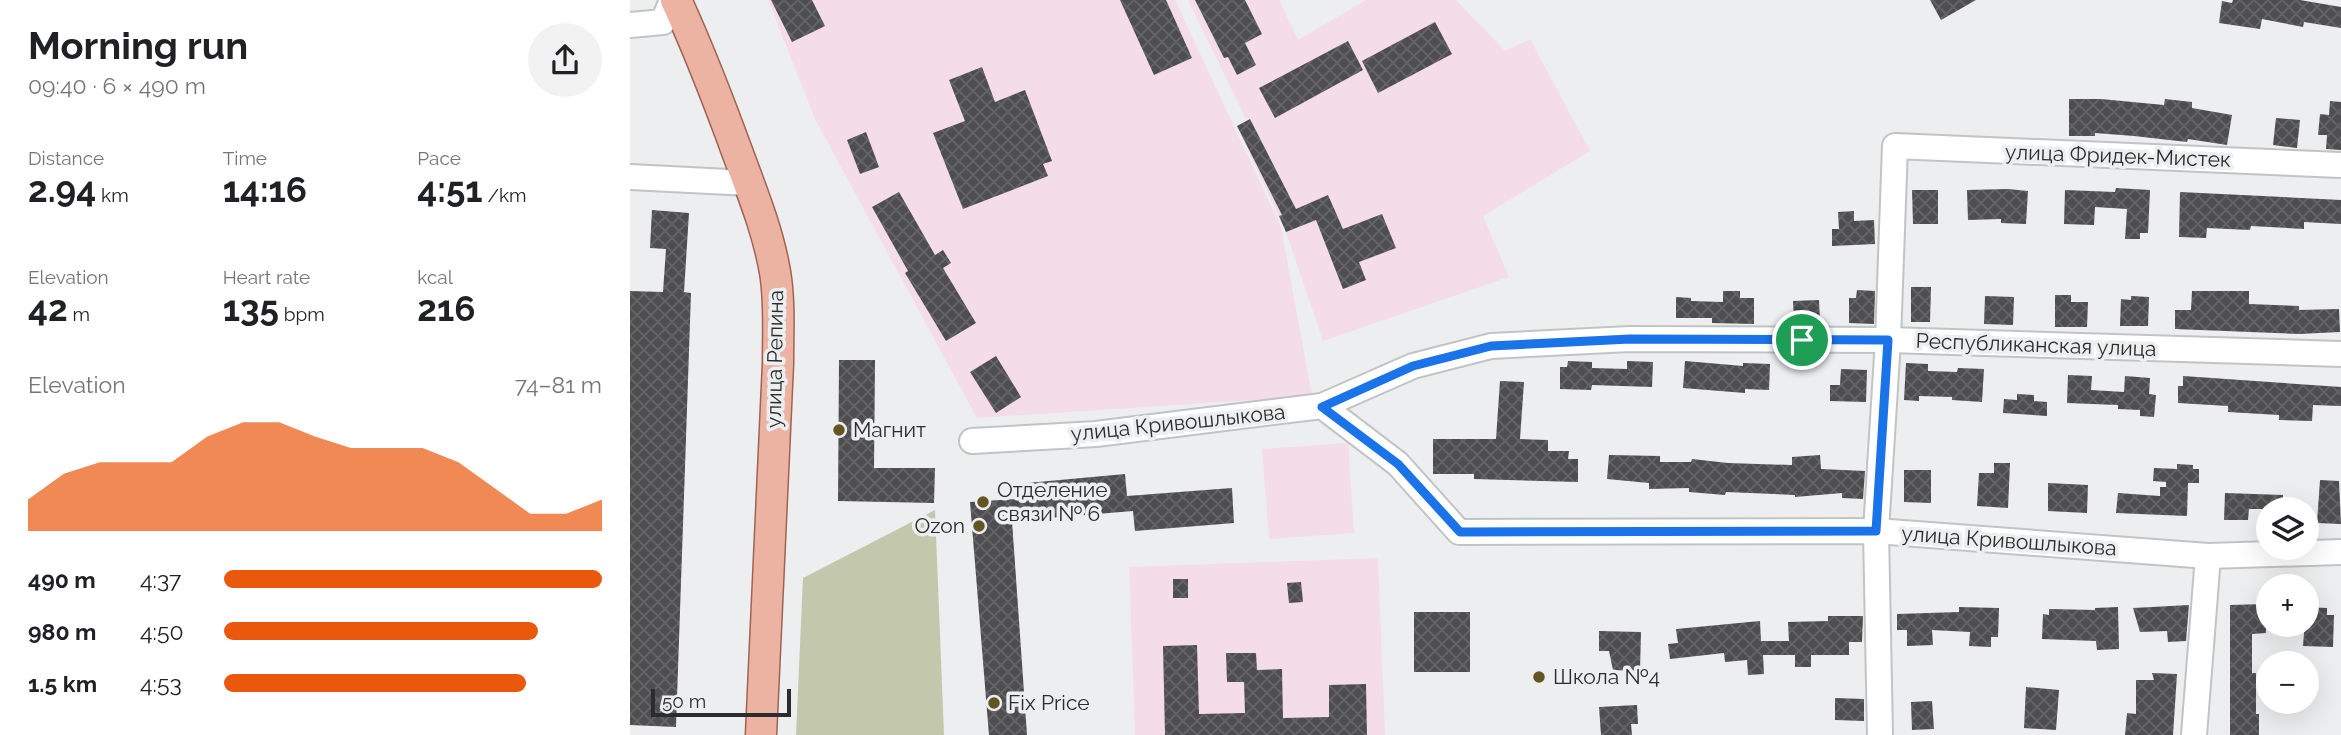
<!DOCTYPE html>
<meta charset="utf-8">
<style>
body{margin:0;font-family:Raleway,sans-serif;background:#f2f2f2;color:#202124;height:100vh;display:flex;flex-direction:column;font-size:26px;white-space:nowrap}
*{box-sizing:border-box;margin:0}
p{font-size:23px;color:#757577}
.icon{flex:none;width:38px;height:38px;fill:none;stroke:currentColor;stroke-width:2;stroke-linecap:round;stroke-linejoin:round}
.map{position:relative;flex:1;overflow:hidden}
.sheet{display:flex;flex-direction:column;background:#fff;width:630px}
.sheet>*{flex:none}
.fabs{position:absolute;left:1626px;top:497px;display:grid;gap:14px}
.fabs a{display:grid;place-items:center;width:63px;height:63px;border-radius:50%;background:#fff;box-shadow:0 7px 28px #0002;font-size:35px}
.scale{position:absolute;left:21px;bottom:18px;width:140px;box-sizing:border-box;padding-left:7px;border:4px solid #2b2c2d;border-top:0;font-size:19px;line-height:24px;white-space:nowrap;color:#2b2c2d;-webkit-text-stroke:5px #eceef0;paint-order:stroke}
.pin{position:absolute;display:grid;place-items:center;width:60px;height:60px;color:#fff;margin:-30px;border:4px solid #fff;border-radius:50%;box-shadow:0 2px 7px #0007}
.round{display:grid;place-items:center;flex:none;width:74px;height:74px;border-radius:37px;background:#f2f2f2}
.summary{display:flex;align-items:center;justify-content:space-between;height:119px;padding:0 28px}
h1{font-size:38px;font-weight:700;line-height:52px}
.stats{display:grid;grid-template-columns:repeat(3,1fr);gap:10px;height:119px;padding:7px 28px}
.stats div{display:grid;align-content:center}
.stats b{font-size:35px;font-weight:700}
.stats small{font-size:19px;font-weight:400}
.stats p{font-size:19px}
.chart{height:196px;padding:14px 28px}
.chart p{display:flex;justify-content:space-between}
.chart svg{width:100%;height:126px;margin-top:7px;fill:#ea580c;opacity:.7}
ul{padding:0 28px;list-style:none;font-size:23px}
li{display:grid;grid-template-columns:112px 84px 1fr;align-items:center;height:52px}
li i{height:18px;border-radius:9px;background:#ea580c}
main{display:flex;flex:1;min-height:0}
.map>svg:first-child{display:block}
.industrial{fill:#f5dde8}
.green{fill:#c3c7ac}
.building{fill:url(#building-cross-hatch)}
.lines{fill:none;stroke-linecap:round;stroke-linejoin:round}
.minor-casing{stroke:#c1c3c5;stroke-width:28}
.major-casing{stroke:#a06351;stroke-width:33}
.minor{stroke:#fff;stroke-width:24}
.major{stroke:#ecb3a3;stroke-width:30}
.route-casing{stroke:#fff;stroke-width:14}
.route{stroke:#1a73e8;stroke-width:9}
.poi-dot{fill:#645421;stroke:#eceef0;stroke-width:2.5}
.labels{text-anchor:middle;stroke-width:7;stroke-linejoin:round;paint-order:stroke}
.street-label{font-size:21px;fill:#2b2c2d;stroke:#eceef0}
.poi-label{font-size:21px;fill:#2b2c2d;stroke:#eceef0;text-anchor:start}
</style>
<main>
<section class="sheet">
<div class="summary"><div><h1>Morning run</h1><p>09:40 · 6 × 490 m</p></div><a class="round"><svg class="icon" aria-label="share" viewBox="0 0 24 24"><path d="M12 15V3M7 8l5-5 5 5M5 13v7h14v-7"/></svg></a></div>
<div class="stats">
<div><p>Distance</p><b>2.94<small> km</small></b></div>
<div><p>Time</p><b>14:16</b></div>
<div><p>Pace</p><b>4:51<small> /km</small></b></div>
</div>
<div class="stats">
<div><p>Elevation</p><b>42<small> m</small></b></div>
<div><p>Heart rate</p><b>135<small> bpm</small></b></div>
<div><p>kcal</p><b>216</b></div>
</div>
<div class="chart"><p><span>Elevation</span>74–81 m</p>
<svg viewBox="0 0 160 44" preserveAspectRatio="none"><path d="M0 44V33L10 24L20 20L30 20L40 20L50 11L60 6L70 6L80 11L90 15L100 15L110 15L120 20L130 29L140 38L150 38L160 33V44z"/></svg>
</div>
<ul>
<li><b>490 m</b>4:37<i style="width:100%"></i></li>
<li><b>980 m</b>4:50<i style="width:83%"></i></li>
<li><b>1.5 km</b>4:53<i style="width:80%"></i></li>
</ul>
</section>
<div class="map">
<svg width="1711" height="735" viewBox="0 0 1711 735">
<defs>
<pattern id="building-cross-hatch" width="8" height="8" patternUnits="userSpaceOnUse" patternTransform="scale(1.75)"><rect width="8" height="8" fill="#4e4d4f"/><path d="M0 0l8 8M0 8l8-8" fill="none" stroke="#656466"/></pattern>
</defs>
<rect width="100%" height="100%" fill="#eceef0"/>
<g class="industrial">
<polygon points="138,0 545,0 651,227 682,396 347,418 185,119"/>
<polygon points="558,0 649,0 668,40 736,0 826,0 875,51 900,39 960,151 853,216 879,277 693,341 656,232 607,126 620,119 615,117"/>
<polygon points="718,443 724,533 639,539 632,449"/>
<polygon points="748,558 755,735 505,735 499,567"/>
</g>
<polygon class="green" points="305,510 314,735 166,735 173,578"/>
<g class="building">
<polygon points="141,0 182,0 195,26 162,42"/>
<polygon points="490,0 536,0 562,58 524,75"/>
<polygon points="565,0 615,0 632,34 615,43 626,65 607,75 598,57 594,58"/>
<polygon points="1300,0 1346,0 1311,20"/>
<polygon points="1603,0 1670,0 1711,7 1711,28 1674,22 1673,27 1632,19 1630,29 1589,23 1592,1 1602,3"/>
<polygon points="805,22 822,54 748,93 732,61"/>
<polygon points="718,41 733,70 645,118 629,88"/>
<polygon points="352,67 365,102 395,90 422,161 413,164 418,176 333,209 303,133 335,121 319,80"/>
<polygon points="1439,99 1471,99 1534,105 1535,99 1562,102 1562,108 1602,115 1597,145 1558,139 1557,142 1504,136 1465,133 1465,136 1439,136"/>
<polygon points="1700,101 1711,102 1711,150 1696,149 1697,135 1688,135 1690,114 1699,115"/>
<polygon points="1646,118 1670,120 1667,148 1643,145"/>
<polygon points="620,119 666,209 698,195 713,229 752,214 766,248 729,262 736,280 713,289 686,220 656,232 649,216 652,215 607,126"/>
<polygon points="236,132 249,167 230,174 217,140"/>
<polygon points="1486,188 1520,190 1518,233 1510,233 1510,239 1495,239 1497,209 1465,207 1464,225 1434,224 1435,190 1485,192"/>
<polygon points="1378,189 1398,191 1396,224 1371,223 1371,219 1338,220 1337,190"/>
<polygon points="1282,190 1308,190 1308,224 1283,224"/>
<polygon points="269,192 305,255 313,250 321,263 313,268 346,323 316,341 275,273 278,271 242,207"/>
<polygon points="1550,192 1711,200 1711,224 1674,222 1674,229 1621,226 1620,230 1577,228 1576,238 1549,237"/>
<polygon points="22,210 59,213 54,292 61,293 46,727 0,725 0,291 33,292 36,249 20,248"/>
<polygon points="1224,211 1224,221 1244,220 1245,244 1202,246 1202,229 1209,229 1208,212"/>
<polygon points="1281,287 1301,287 1300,322 1281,322"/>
<polygon points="1227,290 1245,291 1244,324 1219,323 1219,298 1226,298"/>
<polygon points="1093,291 1110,291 1110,298 1124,298 1124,324 1082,323 1082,318 1046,318 1046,297 1061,298 1061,301 1093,302"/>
<polygon points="1562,291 1619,291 1619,304 1669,306 1669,310 1709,309 1710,332 1669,334 1545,329 1545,310 1561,310"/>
<polygon points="1425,295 1441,295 1441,302 1458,302 1457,327 1425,327"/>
<polygon points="1355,296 1384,297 1383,325 1354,324"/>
<polygon points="1501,296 1519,297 1518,326 1490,326 1491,299 1501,300"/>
<polygon points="1189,300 1190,321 1164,322 1163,301"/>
<polygon points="366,356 391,397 366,413 340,372"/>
<polygon points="209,360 245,360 244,468 305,468 304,503 208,501"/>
<polygon points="938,361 962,362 962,368 997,369 997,361 1023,362 1022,387 962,385 961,390 930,389 930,367 937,367"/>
<polygon points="1055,361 1113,366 1113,363 1140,364 1139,390 1115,389 1115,393 1053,388"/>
<polygon points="1276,363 1298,364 1298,371 1327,372 1328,368 1354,369 1352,402 1322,400 1322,397 1289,396 1289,401 1274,400"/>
<polygon points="1211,369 1237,370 1236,402 1200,401 1200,385 1210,385"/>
<polygon points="1438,375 1462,376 1461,390 1494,392 1495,376 1520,378 1519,394 1526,395 1524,417 1510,416 1510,410 1488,409 1488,405 1437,403"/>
<polygon points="1553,376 1711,387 1711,406 1683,405 1682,421 1649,420 1649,415 1598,412 1598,406 1548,403 1548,386 1553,386"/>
<polygon points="870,381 894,382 890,439 918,440 918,451 939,451 938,459 948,459 948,482 844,479 844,474 803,474 803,439 866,439"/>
<polygon points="1387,394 1404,395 1404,401 1417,402 1417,416 1373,413 1374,399 1387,400"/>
<polygon points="979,455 1030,456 1030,462 1061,462 1062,459 1098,463 1162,465 1162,457 1190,455 1191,469 1235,471 1233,499 1212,498 1212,493 1165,497 1165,495 1096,492 1095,495 1059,492 1059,488 1019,489 1019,483 977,479"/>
<polygon points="1364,463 1380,463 1378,508 1347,506 1349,473 1364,473"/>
<polygon points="1547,464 1563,465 1563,469 1569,469 1569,483 1558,483 1557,516 1486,513 1488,493 1530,496 1530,487 1536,487 1536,482 1523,481 1524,468 1547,469"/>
<polygon points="1274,470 1301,470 1301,503 1274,502"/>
<polygon points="495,474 497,496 602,488 604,523 505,531 503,511 382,521 397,735 359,735 340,502 398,498 397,483"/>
<polygon points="1690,480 1709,481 1711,524 1687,523"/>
<polygon points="1418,483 1458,485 1457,513 1418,511"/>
<polygon points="1595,493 1653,495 1653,509 1619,509 1618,520 1594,520"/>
<rect x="543" y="579" width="15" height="19"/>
<polygon points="671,582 673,602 659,603 657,583"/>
<polygon points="1636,604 1636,633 1622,634 1622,673 1626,673 1626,714 1629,714 1629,735 1600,735 1600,605"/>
<polygon points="1559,605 1556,641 1538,642 1537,631 1510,632 1503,608"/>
<polygon points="1329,607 1369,608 1368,637 1361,637 1361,647 1339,646 1340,632 1302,630 1303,645 1277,646 1277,630 1267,630 1267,614 1329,612"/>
<polygon points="1488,607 1489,649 1467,650 1466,641 1412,639 1413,614 1419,615 1419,609 1465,610 1465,608"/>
<polygon points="1676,607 1697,608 1697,615 1704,615 1703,647 1673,646"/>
<rect x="784" y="612" width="56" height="60"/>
<polygon points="1198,616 1233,616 1232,642 1219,642 1219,655 1181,655 1181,667 1165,667 1165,655 1133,655 1134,674 1118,675 1117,660 1095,662 1094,653 1040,659 1038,644 1048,643 1046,629 1130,621 1131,641 1159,641 1158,622 1198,621"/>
<polygon points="969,631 1011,632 1010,671 983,670 979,651 969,651"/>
<polygon points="567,645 569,714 615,713 614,682 597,682 596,653 626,653 627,670 652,669 653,718 699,717 699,685 736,684 737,735 535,735 533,646"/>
<polygon points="1522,673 1547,674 1543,735 1495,735 1497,713 1506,714 1506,680 1524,680"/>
<polygon points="1396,687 1429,690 1426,730 1394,728"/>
<polygon points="1205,698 1234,699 1234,721 1205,720"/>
<polygon points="1302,701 1304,729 1282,730 1281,702"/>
<polygon points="1007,705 1008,724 1001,724 1002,735 971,735 969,707"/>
</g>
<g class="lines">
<g class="minor-casing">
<g id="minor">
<polyline points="0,25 33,22 42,0"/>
<polyline points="0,177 119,183"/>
<polyline points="692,406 783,366 861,346 1000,339 1258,340 1711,354"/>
<polyline points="342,441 466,434 692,406 768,464 829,532 1246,531 1578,556 1711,552"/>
<polyline points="1250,735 1246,531 1258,340 1265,146 1711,165"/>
<polyline points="1564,735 1578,556"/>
</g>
</g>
<g class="major-casing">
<path id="major" d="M46,0c23,50 43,102 62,154 14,38 30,77 37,118 5,29 3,61 3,91l-17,372"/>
</g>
<use href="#minor" class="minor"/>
<use href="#major" class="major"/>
</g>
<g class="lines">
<g class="route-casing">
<polygon id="route" points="1000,339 1258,340 1246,531 830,532 768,464 692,407 783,366 861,346"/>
</g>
<use href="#route" class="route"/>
</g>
<g class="poi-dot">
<circle cx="209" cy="430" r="7"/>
<circle cx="353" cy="502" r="7"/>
<circle cx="349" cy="526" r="7"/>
<circle cx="909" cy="677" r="7"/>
<circle cx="364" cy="703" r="7"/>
</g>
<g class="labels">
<g class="street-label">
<text transform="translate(1488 156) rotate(2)" y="7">улица Фридек-Мистек</text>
<text transform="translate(1406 345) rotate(2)" y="7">Республиканская улица</text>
<text transform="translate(145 359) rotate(-89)" y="7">улица Репина</text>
<text transform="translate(548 423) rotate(-6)" y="7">улица Кривошлыкова</text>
<text transform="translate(1379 541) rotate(4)" y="7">улица Кривошлыкова</text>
</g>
<g class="poi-label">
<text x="223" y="437">Магнит</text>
<text x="367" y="497">Отделение<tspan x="367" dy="24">связи № 6</tspan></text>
<text x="335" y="533" text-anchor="end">Ozon</text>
<text x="923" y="684">Школа №4</text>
<text x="378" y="710">Fix Price</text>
</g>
</g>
</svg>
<div class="fabs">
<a><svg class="icon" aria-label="layers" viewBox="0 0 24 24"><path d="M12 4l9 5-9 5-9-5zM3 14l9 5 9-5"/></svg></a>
<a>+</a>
<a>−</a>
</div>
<div class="scale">50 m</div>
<div class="pin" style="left:1172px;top:340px;background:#1e9e55"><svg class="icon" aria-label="arrive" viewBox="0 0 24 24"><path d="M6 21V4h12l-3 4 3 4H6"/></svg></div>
</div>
</main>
